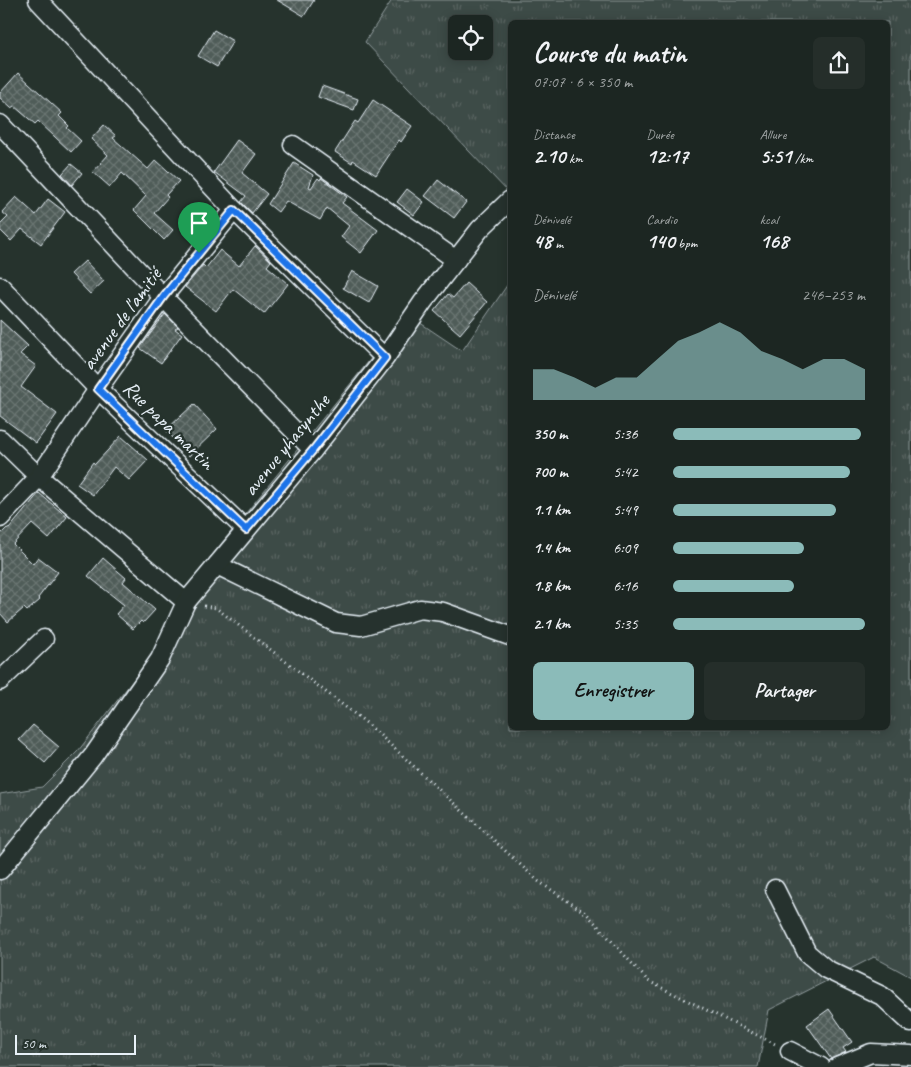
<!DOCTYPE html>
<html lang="fr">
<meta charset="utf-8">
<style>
body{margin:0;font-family:Caveat,sans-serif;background:#252e2a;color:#f1f3f6;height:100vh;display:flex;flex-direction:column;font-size:19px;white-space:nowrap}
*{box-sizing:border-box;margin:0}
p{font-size:16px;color:#a0a5a5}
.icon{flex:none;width:28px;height:28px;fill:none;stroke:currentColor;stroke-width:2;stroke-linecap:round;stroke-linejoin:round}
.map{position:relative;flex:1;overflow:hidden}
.side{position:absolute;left:508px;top:20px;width:382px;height:710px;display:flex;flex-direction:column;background:#1c2622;border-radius:8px;box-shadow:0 2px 12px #0003,0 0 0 1px #3a4340}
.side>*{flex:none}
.controls{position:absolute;left:448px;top:15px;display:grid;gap:10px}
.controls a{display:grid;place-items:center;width:45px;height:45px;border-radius:8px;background:#1c2622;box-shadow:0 2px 12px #0003,0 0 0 1px #3a4340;font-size:25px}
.scale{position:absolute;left:15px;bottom:12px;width:121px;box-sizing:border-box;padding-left:5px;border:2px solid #e8f1f8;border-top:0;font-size:14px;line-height:18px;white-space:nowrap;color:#e8f1f8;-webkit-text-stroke:4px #26332d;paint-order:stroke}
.pin{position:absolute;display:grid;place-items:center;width:42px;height:42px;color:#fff;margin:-51px -21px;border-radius:50% 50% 50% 0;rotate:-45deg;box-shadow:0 0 5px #0007}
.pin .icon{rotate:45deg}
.round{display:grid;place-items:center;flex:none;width:52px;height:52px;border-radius:8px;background:#252e2a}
.summary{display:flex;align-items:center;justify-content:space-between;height:85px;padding:0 25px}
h1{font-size:28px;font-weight:700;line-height:38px}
.stats{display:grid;grid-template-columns:repeat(3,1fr);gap:8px;height:85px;padding:5px 25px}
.stats div{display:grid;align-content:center}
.stats b{font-size:21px;font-weight:700}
.stats small{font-size:14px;font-weight:400}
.stats p{font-size:14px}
.chart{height:140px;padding:10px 25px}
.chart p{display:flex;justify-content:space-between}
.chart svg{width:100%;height:90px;margin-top:5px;fill:#8bbbb9;opacity:.7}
.primary-button{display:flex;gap:10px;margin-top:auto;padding:10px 25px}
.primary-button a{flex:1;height:58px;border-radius:8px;background:#8bbbb9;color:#111;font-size:20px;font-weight:700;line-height:58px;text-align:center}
.primary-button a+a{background:#252e2a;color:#f1f3f6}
ul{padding:0 25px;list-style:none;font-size:16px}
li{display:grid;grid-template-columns:80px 60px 1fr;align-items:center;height:38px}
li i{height:12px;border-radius:6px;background:#8bbbb9}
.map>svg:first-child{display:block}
.grass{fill:url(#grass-tufts);stroke:#939ea0;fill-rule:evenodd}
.building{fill:url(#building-cross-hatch);stroke:#e8f1f8}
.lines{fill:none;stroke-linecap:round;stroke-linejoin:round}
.minor-casing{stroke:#e8f1f8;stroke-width:21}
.path{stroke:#e8f1f8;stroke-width:3;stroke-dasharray:1 4;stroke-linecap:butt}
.minor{stroke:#26332d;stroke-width:18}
.route-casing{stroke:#fff;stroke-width:10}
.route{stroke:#1a73e8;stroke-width:6}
.labels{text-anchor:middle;stroke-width:4.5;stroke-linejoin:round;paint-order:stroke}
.street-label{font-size:21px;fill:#e8f1f8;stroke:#26332d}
</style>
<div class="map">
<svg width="911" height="1067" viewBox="0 0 911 1067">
<defs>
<pattern id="grass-tufts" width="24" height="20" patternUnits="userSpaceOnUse" patternTransform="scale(1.25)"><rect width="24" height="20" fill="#3e4b47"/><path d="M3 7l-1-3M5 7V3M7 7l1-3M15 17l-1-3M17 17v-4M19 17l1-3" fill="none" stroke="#5a6562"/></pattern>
<pattern id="building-cross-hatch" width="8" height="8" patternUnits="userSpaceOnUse" patternTransform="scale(1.25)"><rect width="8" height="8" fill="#505c59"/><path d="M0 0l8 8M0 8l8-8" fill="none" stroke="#697472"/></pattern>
</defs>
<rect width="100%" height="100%" fill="#26332d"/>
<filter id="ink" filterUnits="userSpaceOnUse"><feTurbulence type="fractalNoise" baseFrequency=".02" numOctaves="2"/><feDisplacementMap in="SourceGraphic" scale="10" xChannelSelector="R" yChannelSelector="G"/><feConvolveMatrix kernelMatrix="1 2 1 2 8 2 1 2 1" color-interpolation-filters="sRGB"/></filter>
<g filter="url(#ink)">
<path class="grass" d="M392,0h519v977l-37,-20 -105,53 -11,57h-758v-273l42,-7 36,-36 102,-131 20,-50 207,-256 55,37 48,-70v447h378v-706h-378v172l-145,-152zM456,24h28v27h-28z"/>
<g class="building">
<polygon points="277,0 314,0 304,16"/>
<polygon points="214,30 233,41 217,67 198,56"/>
<polygon points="18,73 62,113 59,116 69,126 67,128 81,141 71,152 38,121 35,124 14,106 11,108 0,98 0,93"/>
<polygon points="322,86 358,99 354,110 318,97"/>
<polygon points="373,100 412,126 401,142 399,140 376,175 353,160 352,163 335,152 355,121 358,123"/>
<polygon points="104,125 116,136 113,138 148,169 156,160 179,181 166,195 168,197 154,213 173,230 164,240 134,210 146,196 122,173 110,187 93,172 108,155 91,139"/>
<polygon points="237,140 256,154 242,173 267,194 252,213 241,202 246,196 214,172"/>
<polygon points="294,163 313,175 309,187 311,188 318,178 320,180 321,178 347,197 342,203 378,230 361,253 341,237 349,226 327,208 320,220 286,201 278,212 268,204"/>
<polygon points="71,164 82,173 72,185 62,174"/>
<polygon points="438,180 466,202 454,218 425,196"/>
<polygon points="407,189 424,202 414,215 397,202"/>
<polygon points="16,197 36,215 48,199 65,212 41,244 22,229 11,241 0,230 0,225 8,217 2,212"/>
<polygon points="255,246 271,261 267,266 288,284 264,314 233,289 216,311 185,287 203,265 206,268 220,250 239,266"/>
<polygon points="85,261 104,281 90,294 71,274"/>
<polygon points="352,271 378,286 369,303 343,288"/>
<polygon points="466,283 487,302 460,334 434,311 448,294 453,298"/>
<polygon points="165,314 178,327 175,329 182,334 161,363 140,348"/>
<polygon points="0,320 28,346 20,354 36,366 21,387 57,414 36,443 0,416"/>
<polygon points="194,404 217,429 189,456 166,430"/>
<polygon points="121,436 148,460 129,480 114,467 93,495 77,484 93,462 95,464"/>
<polygon points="39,493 67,517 49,539 32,524 13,544 33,564 38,557 58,572 38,598 40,600 27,611 24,608 8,622 0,613 0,532 2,533 7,528 9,529"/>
<polygon points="103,558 126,578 123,582 155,610 143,623 141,621 133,629 116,614 124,605 88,576"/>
<polygon points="33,725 59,747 45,763 19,740"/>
<polygon points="829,1009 852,1042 843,1048 846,1052 831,1059 807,1025"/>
</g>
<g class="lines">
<g class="minor-casing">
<g id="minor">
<polyline points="0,124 163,297 313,450"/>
<polyline points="293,145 456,260"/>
<polyline points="234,210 385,358"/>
<polyline points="0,286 98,389 246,530"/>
<polyline points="0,439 39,477 186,602"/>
<polyline points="0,518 39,477 98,389 163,297 234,210 38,0"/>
<polyline points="217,565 336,623 361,626 420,609 443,612 510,636"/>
<polyline points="0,681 44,639"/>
<polyline points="0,870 93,756 160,659 186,602 313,450 385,358 423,302 480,229 510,200"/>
<polyline points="775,889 807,953 826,969 882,996 911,1023"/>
<polyline points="790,1051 821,1067"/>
<polyline points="837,1067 871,1053 911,1055"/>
</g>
</g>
<polyline class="path" points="204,606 216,608 369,725 538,881 587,914 648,981 777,1045"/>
<use href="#minor" class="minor"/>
</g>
</g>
<g class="lines" filter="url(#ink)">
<g class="route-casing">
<polygon id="route" points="234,210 385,358 313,450 246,530 98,389 164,296"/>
</g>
<use href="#route" class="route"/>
</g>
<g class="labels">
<g class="street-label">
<text transform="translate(121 319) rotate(-54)" y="7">avenue de l'amitié</text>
<text transform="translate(169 425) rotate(44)" y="7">Rue papa martin</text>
<text transform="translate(286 445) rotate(-51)" y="7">avenue yhasynthe</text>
</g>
</g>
</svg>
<div class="controls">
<a><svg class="icon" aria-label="locate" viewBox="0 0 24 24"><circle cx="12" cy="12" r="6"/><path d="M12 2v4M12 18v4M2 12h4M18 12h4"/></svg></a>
</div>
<div class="scale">50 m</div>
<div class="pin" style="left:199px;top:253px;background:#1e9e55"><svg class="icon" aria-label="arrive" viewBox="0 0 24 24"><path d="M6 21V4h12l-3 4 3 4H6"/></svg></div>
<section class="side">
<div class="summary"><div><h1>Course du matin</h1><p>07:07 · 6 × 350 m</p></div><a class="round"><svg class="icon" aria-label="share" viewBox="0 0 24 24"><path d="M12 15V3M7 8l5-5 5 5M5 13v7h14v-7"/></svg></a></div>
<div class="stats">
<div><p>Distance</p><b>2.10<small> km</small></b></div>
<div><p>Durée</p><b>12:17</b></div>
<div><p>Allure</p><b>5:51<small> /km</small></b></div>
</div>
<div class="stats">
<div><p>Dénivelé</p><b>48<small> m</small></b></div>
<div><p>Cardio</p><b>140<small> bpm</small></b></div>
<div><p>kcal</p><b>168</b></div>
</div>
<div class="chart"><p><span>Dénivelé</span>246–253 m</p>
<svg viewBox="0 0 160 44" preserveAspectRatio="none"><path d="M0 44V29L10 29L20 33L30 38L40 33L50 33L60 24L70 15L80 11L90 6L100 11L110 20L120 24L130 29L140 24L150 24L160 29V44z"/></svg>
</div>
<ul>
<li><b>350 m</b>5:36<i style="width:98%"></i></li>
<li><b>700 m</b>5:42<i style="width:92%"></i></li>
<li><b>1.1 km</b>5:49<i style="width:85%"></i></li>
<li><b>1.4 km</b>6:09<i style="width:68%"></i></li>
<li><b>1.8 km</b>6:16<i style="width:63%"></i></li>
<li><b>2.1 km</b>5:35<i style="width:100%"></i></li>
</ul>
<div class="primary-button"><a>Enregistrer</a><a>Partager</a></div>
</section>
</div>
